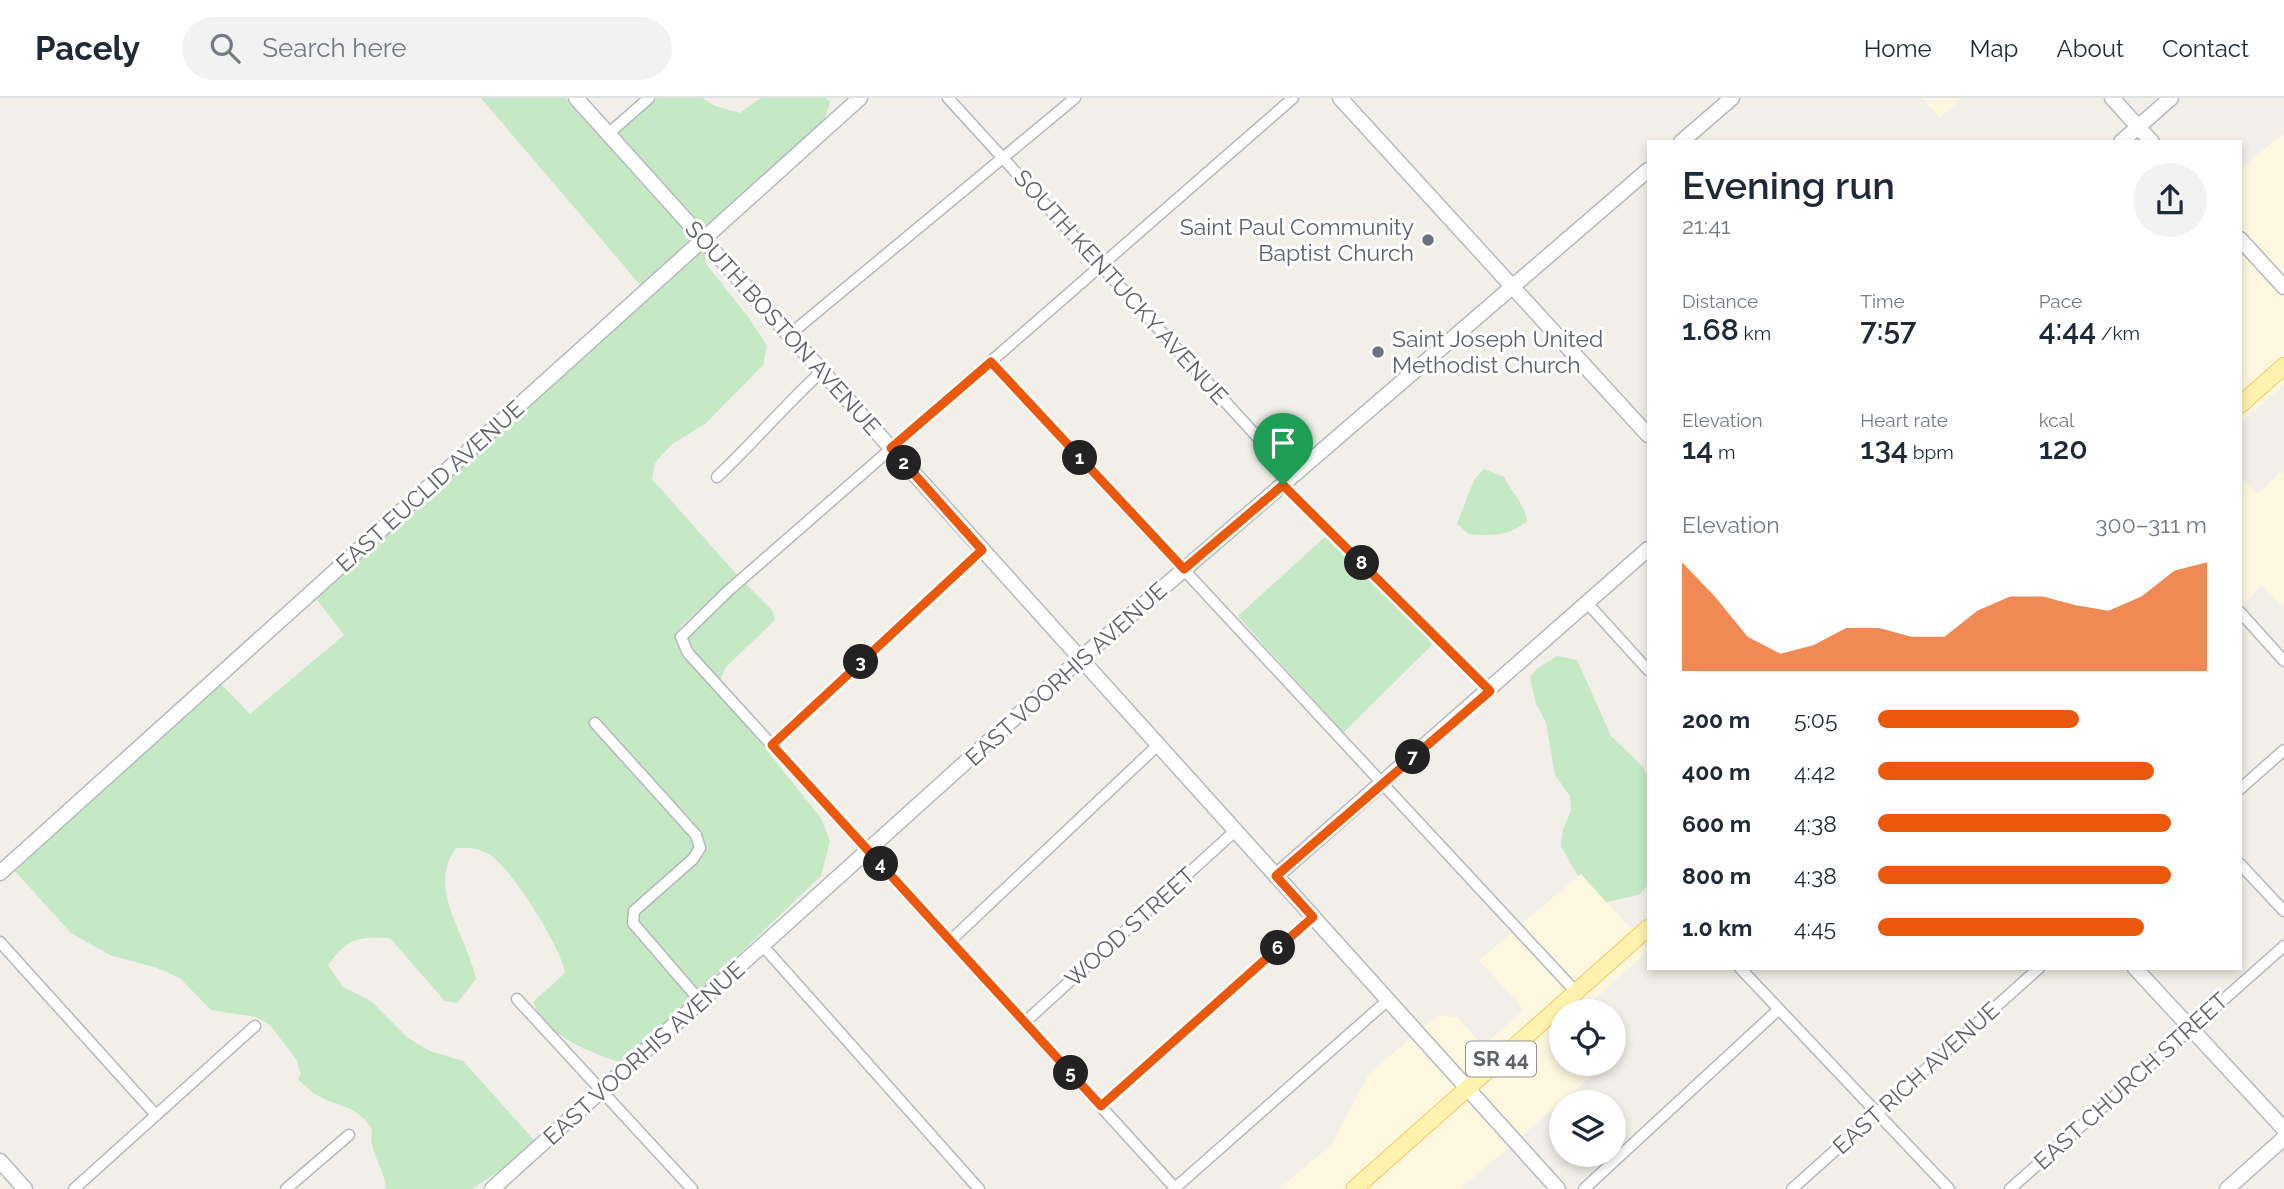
<!DOCTYPE html>
<meta charset="utf-8">
<style>
body{margin:0;font-family:Raleway,sans-serif;background:#f2f2f3;color:#1f2937;height:100vh;display:flex;flex-direction:column;font-size:26px;white-space:nowrap}
*{box-sizing:border-box;margin:0}
p{font-size:23px;color:#747a83}
.icon{flex:none;width:38px;height:38px;fill:none;stroke:currentColor;stroke-width:2;stroke-linecap:round;stroke-linejoin:round}
.map{position:relative;flex:1;overflow:hidden}
.panel{position:absolute;left:1647px;top:42px;width:595px;height:830px;display:flex;flex-direction:column;background:#fff;border-radius:0px;box-shadow:0 4px 10px #0003}
.panel>*{flex:none}
.tools{position:absolute;left:1549px;top:901px;display:grid;gap:14px}
.tools a{display:grid;place-items:center;width:77px;height:77px;border-radius:50%;background:#fff;box-shadow:0 4px 10px #0003;font-size:35px}
.pin{position:absolute;display:grid;place-items:center;width:60px;height:60px;color:#fff;margin:-72px -30px;border-radius:50% 50% 50% 0;rotate:-45deg;box-shadow:0 0 7px #0007}
.pin .icon{rotate:45deg}
.km{position:absolute;width:35px;height:35px;margin:-18px;border-radius:50%;background:#222;color:#fff;font-size:19px;line-height:35px;text-align:center}
.round{display:grid;place-items:center;flex:none;width:74px;height:74px;border-radius:37px;background:#f2f2f3}
.head{display:flex;align-items:center;justify-content:space-between;height:119px;padding:0 35px}
h1{font-size:38px;font-weight:600;line-height:52px}
.metrics{display:grid;grid-template-columns:repeat(3,1fr);gap:10px;height:119px;padding:7px 35px}
.metrics div{display:grid;align-content:center}
.metrics b{font-size:30px;font-weight:600}
.metrics small{font-size:19px;font-weight:400}
.metrics p{font-size:19px}
.chart{height:196px;padding:14px 35px}
.chart p{display:flex;justify-content:space-between}
.chart svg{width:100%;height:126px;margin-top:7px;fill:#ea580c;opacity:.7}
ul{padding:0 35px;list-style:none;font-size:23px}
li{display:grid;grid-template-columns:112px 84px 1fr;align-items:center;height:52px}
li i{height:18px;border-radius:9px;background:#ea580c}
header{display:flex;align-items:center;gap:42px;box-sizing:border-box;height:98px;padding:0 35px;background:#fff;border-bottom:2px solid #e0e1e3}
header strong{font-size:33px}
nav{display:flex;gap:38px;margin-inline-start:auto;font-size:24px}
.search{width:490px;height:63px;background:#f2f2f3;display:flex;align-items:center;gap:18px;box-sizing:border-box;padding:0 24px;border-radius:38px;color:#747a83;font-size:26px}
.map>svg:first-child{display:block}
.commercial{fill:#fef7e0}
.green{fill:#c5e8c5}
.lines{fill:none;stroke-linecap:round;stroke-linejoin:round}
.street-casing{stroke:#b5b8bc;stroke-width:13}
.secondary-casing{stroke:#b6babf;stroke-width:17}
.primary-casing{stroke:#f2c960;stroke-width:18}
.street{stroke:#fff;stroke-width:10}
.secondary{stroke:#fff;stroke-width:14}
.primary{stroke:#fff2af;stroke-width:16}
.route-casing{stroke:#fff;stroke-width:14}
.route{stroke:#ea580c;stroke-width:9}
.worship-dot{fill:#6b7280;stroke:#fff;stroke-width:2.5}
.labels{text-anchor:middle;stroke-width:6;stroke-linejoin:round;paint-order:stroke}
.shield{fill:#fff;stroke:#8f9295;stroke-width:2}
.shield-label{font-size:21px;font-weight:bold;fill:#5f6368}
.worship-label{font-size:23px;fill:#5b616d;stroke:#fff;text-anchor:end}
.street-label{font-size:23px;fill:#5f6368;stroke:#fff}
</style>
<header>
<strong>Pacely</strong>
<div class="search"><svg class="icon" aria-label="search" viewBox="0 0 24 24"><circle cx="10" cy="10" r="6"/><path d="M15 15l6 6"/></svg>Search here</div>
<nav><a>Home</a><a>Map</a><a>About</a><a>Contact</a></nav>
</header>
<div class="map">
<svg width="2284" height="1091" viewBox="0 0 2284 1091">
<rect width="100%" height="100%" fill="#f1efe8"/>
<g class="commercial">
<polygon points="1922,0 1962,0 1940,20"/>
<polygon points="2284,35 2284,182 2240,134 2240,71"/>
<polygon points="2240,148 2284,196 2284,261 2240,300"/>
<polygon points="2284,276 2284,287 2240,325 2240,315"/>
<polygon points="2281,374 2284,377 2284,511 2261,487 2240,511 2240,379 2257,396"/>
<polygon points="1581,776 1635,835 1576,887 1520,827"/>
<polygon points="1513,834 1568,894 1467,983 1421,932 1437,917 1458,920 1483,948 1524,912 1479,862"/>
<polygon points="1642,843 1648,852 1588,907 1592,913 1563,914"/>
<polygon points="1561,915 1561,966 1605,966 1519,1040 1475,991"/>
<polygon points="1413,938 1460,990 1346,1091 1279,1091 1331,1047 1369,976"/>
<polygon points="1467,998 1512,1047 1460,1091 1362,1091"/>
</g>
<g class="green">
<polygon points="481,0 565,0 695,140 642,189"/>
<polygon points="657,0 702,0 715,8 740,15 761,0 826,0 830,4 824,24 703,134 615,37"/>
<path d="M703,148l3,18 43,54 18,28 -4,19 -57,58 -35,22 -16,18 -3,16 85,96 -57,52 -4,13 5,12 58,64 82,102 9,23 -9,35 -197,188c-33,-12 -77,-26 -91,-62l32,-29c-4,-26 -52,-101 -72,-116 -12,-9 -23,-10 -37,-9 -30,41 11,87 20,131l-19,24 -12,-2 -55,-63c-33,-1 -41,-1 -62,27l15,22 28,14 37,37 22,13 33,10 71,79 -18,20 -44,29h-86c-2,-25 -18,-35 -14,-60 -18,-27 -34,-20 -57,-35 -6,-4 -12,-10 -17,-15l3,-5 -5,-15 -26,-34 -14,-8 -45,-7 -31,-32 -23,-10 -47,-13 -39,-22 -58,-64 208,-185 29,30 94,-79 -29,-38z"/>
<path d="M1484,371l20,8c8,17 20,25 23,44 -17,15 -36,15 -58,13l-12,-10 17,-44z"/>
<polygon points="1327,437 1434,545 1343,635 1238,518"/>
<polygon points="745,485 772,512 775,522 725,570 720,583 689,548 686,541"/>
<polygon points="1557,558 1577,562 1611,638 1643,669 1648,679 1648,786 1639,797 1606,804 1581,776 1578,778 1561,748 1563,731 1571,713 1570,698 1555,677 1546,624 1536,606 1530,579 1537,571"/>
</g>
<g class="lines">
<g class="street-casing">
<g id="street">
<polyline points="948,0 1293,378"/>
<polyline points="608,36 649,0"/>
<polyline points="789,237 1075,0"/>
<polyline points="991,264 1576,894"/>
<path d="M717,379c36,-34 68,-72 105,-106"/>
<polyline points="1283,387 1490,593"/>
<polyline points="1589,507 1648,572"/>
<polyline points="2240,514 2284,563"/>
<polyline points="595,625 696,737 700,750 693,761 634,813 633,825 701,904"/>
<polyline points="772,647 982,452"/>
<polyline points="2240,691 2284,652"/>
<polyline points="2240,766 2284,813"/>
<polyline points="950,843 1158,647"/>
<polyline points="0,844 156,1017"/>
<polyline points="763,848 979,1091"/>
<polyline points="1740,870 1949,1091"/>
<polyline points="517,901 692,1091"/>
<polyline points="1025,924 1235,733"/>
<polyline points="1101,1008 1313,819"/>
<polyline points="1175,1090 1388,902"/>
<polyline points="74,1091 255,928"/>
<polyline points="286,1091 349,1037"/>
<polyline points="1176,1091 688,555 681,539 728,493 1293,0"/>
<polyline points="1584,1091 1778,912"/>
<polyline points="1792,1091 2039,870"/>
<polyline points="2010,1091 2284,848"/>
</g>
</g>
<g class="secondary-casing">
<g id="secondary">
<polyline points="576,0 1558,1091"/>
<polyline points="1340,0 1648,337"/>
<polyline points="2112,0 2152,44"/>
<polyline points="1681,44 1732,0"/>
<polyline points="2121,44 2171,0"/>
<polyline points="2240,141 2284,189"/>
<polyline points="0,775 860,0"/>
<polyline points="1276,778 1648,451"/>
<polyline points="2135,870 2284,1031"/>
<polyline points="0,1063 25,1091"/>
<polyline points="492,1091 1080,561 1648,72"/>
<polyline points="2227,1091 2284,1040"/>
</g>
</g>
<g class="primary-casing">
<g id="primary">
<polyline points="2240,307 2284,268"/>
<polyline points="1354,1091 1648,830"/>
</g>
</g>
<use href="#street" class="street"/>
<use href="#secondary" class="secondary"/>
<use href="#primary" class="primary"/>
</g>
<g class="lines">
<g class="route-casing">
<polygon id="route" points="991,264 1184,471 1283,387 1490,593 1276,778 1313,819 1101,1008 772,647 982,452 891,350"/>
</g>
<use href="#route" class="route"/>
</g>
<g class="worship-dot">
<circle cx="1428" cy="142" r="7"/>
<circle cx="1378" cy="254" r="7"/>
</g>
<g class="labels">
<rect class="shield" x="1466" y="943.5" width="70" height="35" rx="5"/>
<g class="shield-label">
<text x="1501" y="968">SR 44</text>
</g>
<g class="worship-label">
<text x="1414" y="137">Saint Paul Community<tspan x="1414" dy="26">Baptist Church</tspan></text>
<text x="1392" y="249" text-anchor="start">Saint Joseph United<tspan x="1392" dy="26">Methodist Church</tspan></text>
</g>
<g class="street-label">
<text transform="translate(1121 189) rotate(48)" y="8">SOUTH KENTUCKY AVENUE</text>
<text transform="translate(783 230) rotate(48)" y="8">SOUTH BOSTON AVENUE</text>
<text transform="translate(430 388) rotate(-42)" y="8">EAST EUCLID AVENUE</text>
<text transform="translate(1066 576) rotate(-42)" y="8">EAST VOORHIS AVENUE</text>
<text transform="translate(1130 829) rotate(-42)" y="8">WOOD STREET</text>
<text transform="translate(644 955) rotate(-42)" y="8">EAST VOORHIS AVENUE</text>
<text transform="translate(1916 980) rotate(-42)" y="8">EAST RICH AVENUE</text>
<text transform="translate(2131 983) rotate(-42)" y="8">EAST CHURCH STREET</text>
</g>
</g>
</svg>
<div class="tools">
<a><svg class="icon" aria-label="locate" viewBox="0 0 24 24"><circle cx="12" cy="12" r="6"/><path d="M12 2v4M12 18v4M2 12h4M18 12h4"/></svg></a>
<a><svg class="icon" aria-label="layers" viewBox="0 0 24 24"><path d="M12 4l9 5-9 5-9-5zM3 14l9 5 9-5"/></svg></a>
</div>
<div class="pin" style="left:1283px;top:387px;background:#1e9e55"><svg class="icon" aria-label="arrive" viewBox="0 0 24 24"><path d="M6 21V4h12l-3 4 3 4H6"/></svg></div>
<b class="km" style="left:1080px;top:360px">1</b>
<b class="km" style="left:904px;top:365px">2</b>
<b class="km" style="left:861px;top:564px">3</b>
<b class="km" style="left:881px;top:766px">4</b>
<b class="km" style="left:1071px;top:975px">5</b>
<b class="km" style="left:1278px;top:850px">6</b>
<b class="km" style="left:1413px;top:659px">7</b>
<b class="km" style="left:1362px;top:465px">8</b>
<section class="panel">
<div class="head"><div><h1>Evening run</h1><p>21:41</p></div><a class="round"><svg class="icon" aria-label="share" viewBox="0 0 24 24"><path d="M12 15V3M7 8l5-5 5 5M5 13v7h14v-7"/></svg></a></div>
<div class="metrics">
<div><p>Distance</p><b>1.68<small> km</small></b></div>
<div><p>Time</p><b>7:57</b></div>
<div><p>Pace</p><b>4:44<small> /km</small></b></div>
</div>
<div class="metrics">
<div><p>Elevation</p><b>14<small> m</small></b></div>
<div><p>Heart rate</p><b>134<small> bpm</small></b></div>
<div><p>kcal</p><b>120</b></div>
</div>
<div class="chart"><p><span>Elevation</span>300–311 m</p>
<svg viewBox="0 0 160 44" preserveAspectRatio="none"><path d="M0 44V6L10 18L20 32L30 38L40 35L50 29L60 29L70 32L80 32L90 23L100 18L110 18L120 21L130 23L140 18L150 9L160 6V44z"/></svg>
</div>
<ul>
<li><b>200 m</b>5:05<i style="width:61%"></i></li>
<li><b>400 m</b>4:42<i style="width:84%"></i></li>
<li><b>600 m</b>4:38<i style="width:89%"></i></li>
<li><b>800 m</b>4:38<i style="width:89%"></i></li>
<li><b>1.0 km</b>4:45<i style="width:81%"></i></li>
</ul>
</section>
</div>
